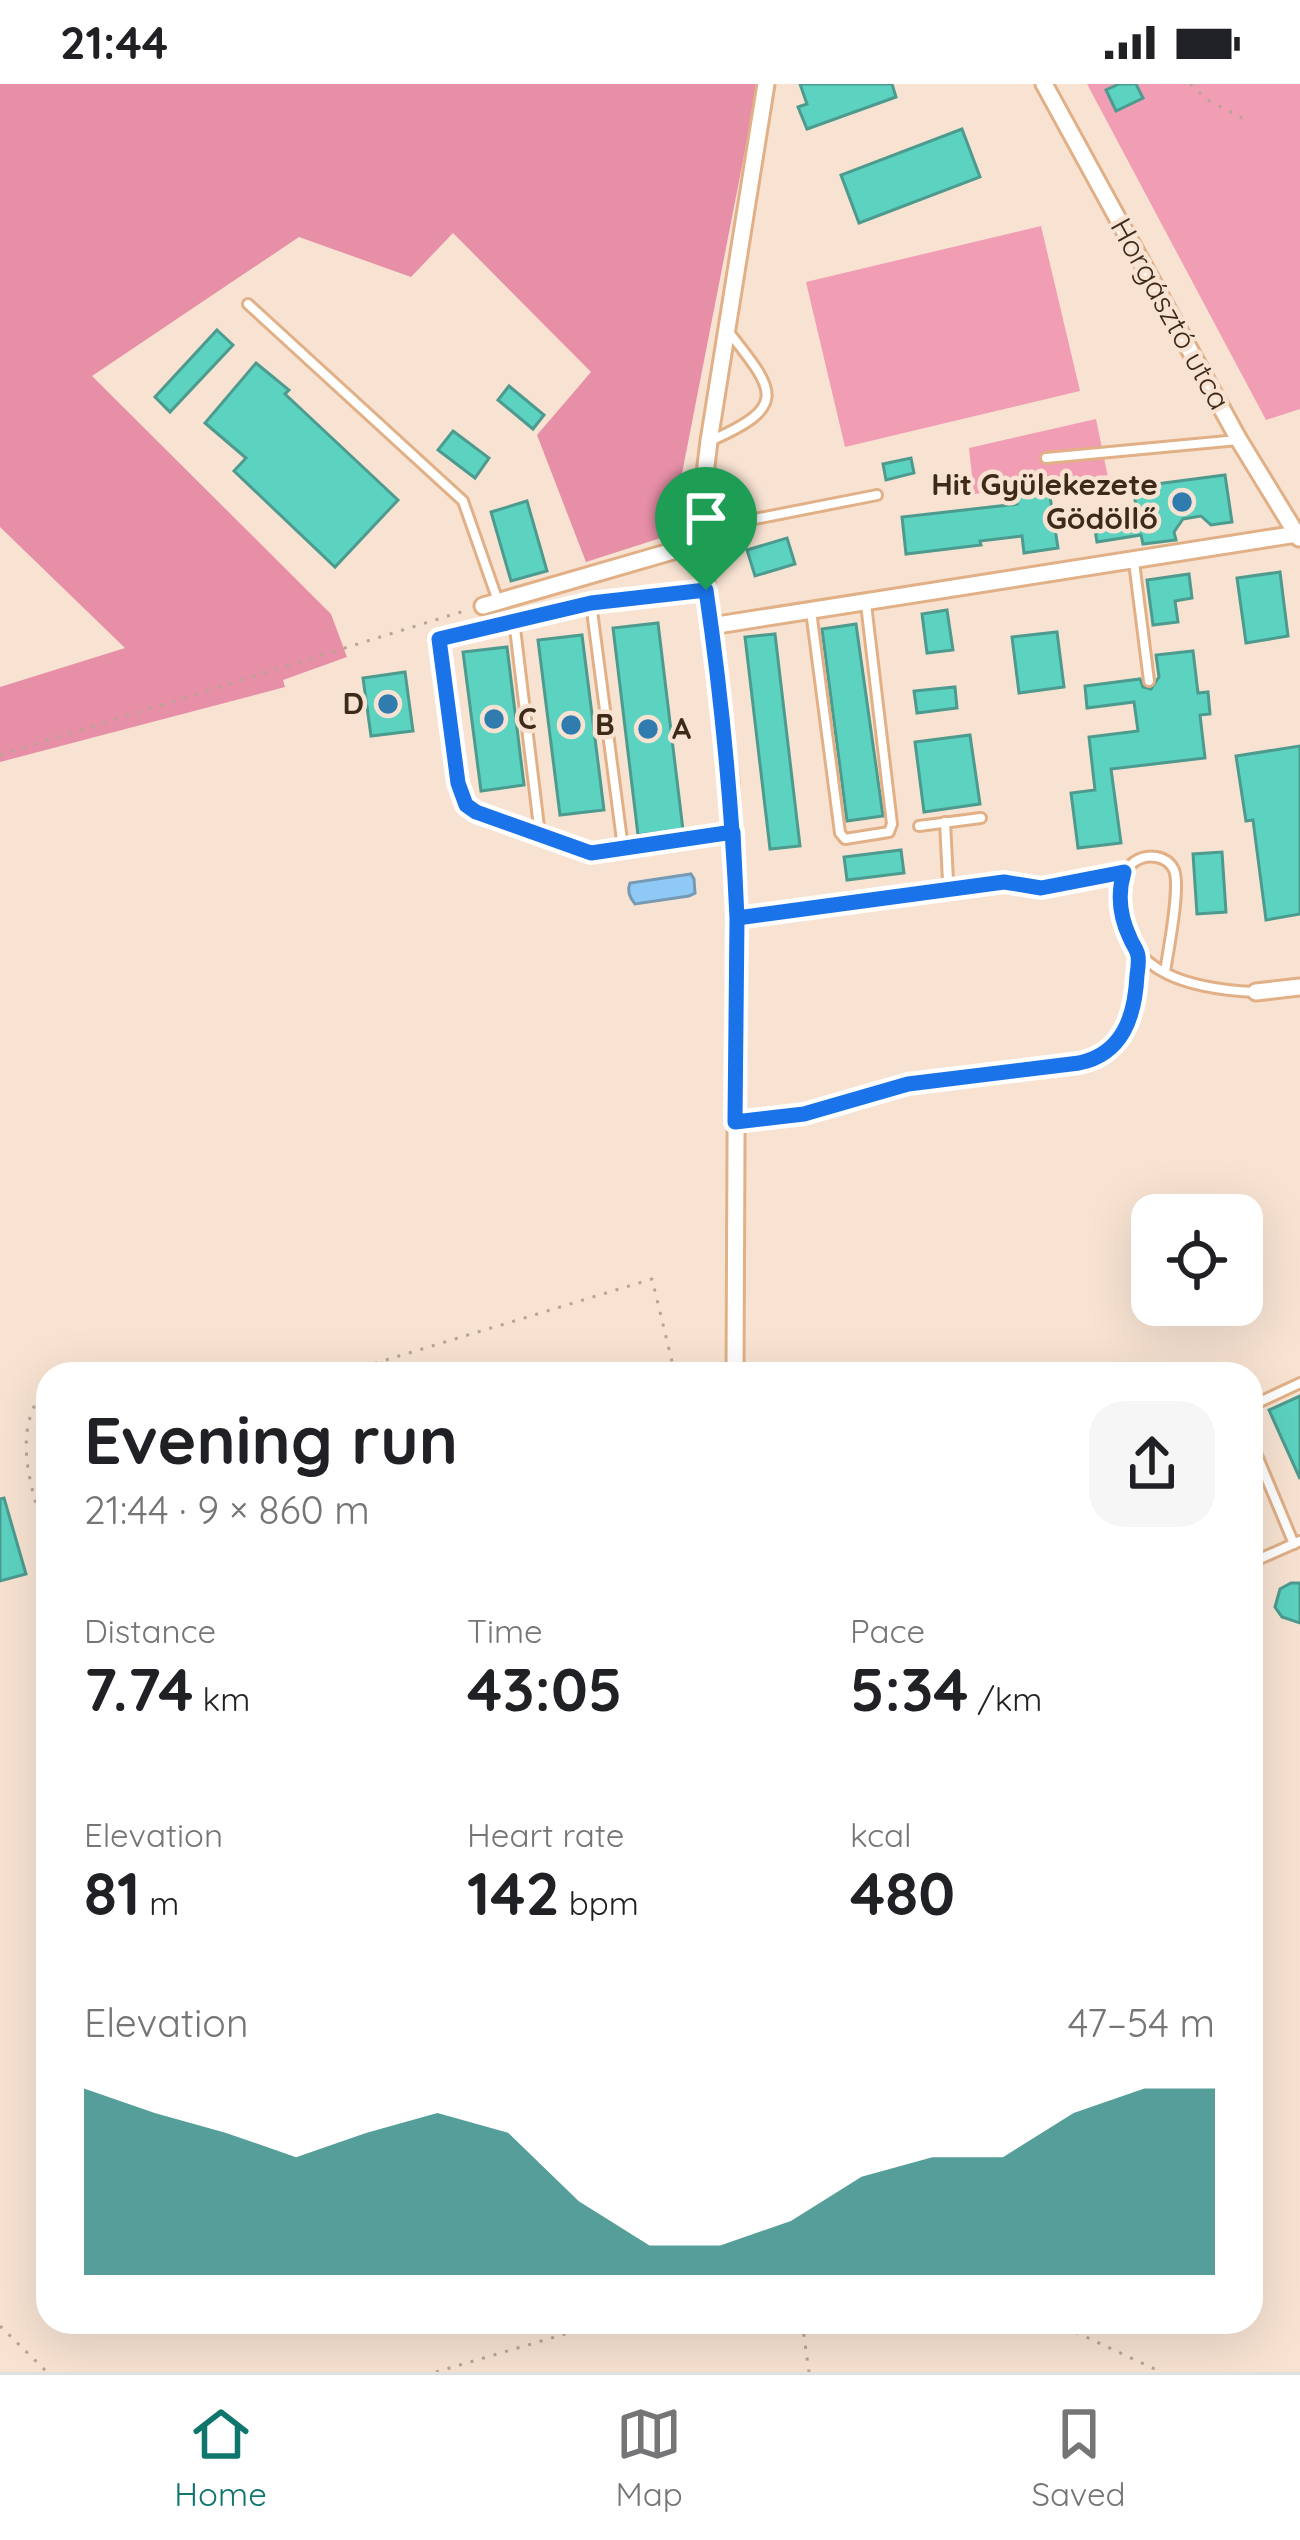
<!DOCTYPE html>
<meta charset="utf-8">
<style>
body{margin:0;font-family:Quicksand,sans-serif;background:#f6f6f6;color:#202124;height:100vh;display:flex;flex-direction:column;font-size:45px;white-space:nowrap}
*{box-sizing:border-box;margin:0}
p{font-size:39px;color:#757577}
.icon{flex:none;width:66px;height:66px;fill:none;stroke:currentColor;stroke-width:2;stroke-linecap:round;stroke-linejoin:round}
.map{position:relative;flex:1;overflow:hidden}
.side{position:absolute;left:36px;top:1278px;width:1227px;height:972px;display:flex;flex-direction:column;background:#fff;border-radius:36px;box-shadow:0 12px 48px #0002}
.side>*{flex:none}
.controls{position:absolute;left:1131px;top:1110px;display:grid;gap:24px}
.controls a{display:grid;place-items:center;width:132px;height:132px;border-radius:24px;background:#fff;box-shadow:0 12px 48px #0002;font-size:60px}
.pin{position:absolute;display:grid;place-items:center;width:102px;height:102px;color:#fff;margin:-123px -51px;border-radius:50% 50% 50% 0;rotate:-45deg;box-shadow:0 0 12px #0007}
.pin .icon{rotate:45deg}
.round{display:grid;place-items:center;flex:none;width:126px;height:126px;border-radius:36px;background:#f6f6f6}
.headline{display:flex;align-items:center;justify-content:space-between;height:204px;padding:0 48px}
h1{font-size:66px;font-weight:800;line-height:90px}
.figures{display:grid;grid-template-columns:repeat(3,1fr);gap:18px;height:204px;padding:12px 48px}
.figures div{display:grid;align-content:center}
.figures b{font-size:60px;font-weight:800}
.figures small{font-size:33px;font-weight:400}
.figures p{font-size:33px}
.chart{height:336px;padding:24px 48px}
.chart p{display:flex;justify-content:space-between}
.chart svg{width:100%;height:216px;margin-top:12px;fill:#0f766e;opacity:.7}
.status{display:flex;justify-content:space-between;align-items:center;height:84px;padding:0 60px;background:#fff;direction:ltr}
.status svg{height:33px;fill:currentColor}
.tabs{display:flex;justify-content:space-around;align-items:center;height:168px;border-top:3px solid #e0e0e0;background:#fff;font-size:33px;color:#757577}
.tabs a{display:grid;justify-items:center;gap:6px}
.tabs .on{color:#0f766e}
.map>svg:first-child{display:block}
.green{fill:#f19db4}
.forest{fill:#e78fa7}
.water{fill:#8fcaf7;stroke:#769ab4;stroke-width:3}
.building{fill:#5cd2c0;stroke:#4d9b8f;stroke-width:3}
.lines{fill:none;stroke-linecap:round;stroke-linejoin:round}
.service-casing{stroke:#e1b086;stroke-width:14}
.minor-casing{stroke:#e1b086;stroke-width:21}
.path{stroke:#b8a493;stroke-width:3;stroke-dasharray:3 9;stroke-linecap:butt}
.service{stroke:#fff;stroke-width:8}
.minor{stroke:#fff;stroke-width:15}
.route-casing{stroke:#fff;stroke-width:24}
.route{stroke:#1a73e8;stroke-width:15}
.poi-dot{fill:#317caf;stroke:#f8e3d2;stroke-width:4.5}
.labels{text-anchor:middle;stroke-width:9;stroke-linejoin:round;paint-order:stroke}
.street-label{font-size:30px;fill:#3d2a19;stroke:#f8e3d2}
.poi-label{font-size:30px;font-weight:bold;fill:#3d2a19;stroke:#f8e3d2;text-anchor:start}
</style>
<div class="status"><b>21:44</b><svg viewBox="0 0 49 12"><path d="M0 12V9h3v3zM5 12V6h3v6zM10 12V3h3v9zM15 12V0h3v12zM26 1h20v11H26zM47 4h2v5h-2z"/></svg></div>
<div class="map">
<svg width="1300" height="2288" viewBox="0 0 1300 2288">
<rect width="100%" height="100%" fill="#f8e3d2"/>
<g class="green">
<polygon points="1087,0 1300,0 1300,325 1266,336"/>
<polygon points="1041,142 1080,307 845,363 806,198"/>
<polygon points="1096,335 1108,393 974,410 969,364"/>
</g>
<polygon class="forest" points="0,0 758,0 670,451 586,478 537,351 591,288 453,149 411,193 299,153 92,292 331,530 347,573 283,596 285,603 0,678 0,603 125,564 0,443"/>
<path class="water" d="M691,790l3,5 1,14 -6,3 -54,8c-5,-6 -8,-14 -5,-21z"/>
<g class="building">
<polygon points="800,0 892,0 896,13 807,45 798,23 807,20"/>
<polygon points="1119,0 1136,0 1143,14 1116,27 1106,6"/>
<polygon points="962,45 980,93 859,139 841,91"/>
<polygon points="217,246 233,261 170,328 155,313"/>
<polygon points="256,279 289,306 285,310 398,416 335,483 234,387 246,374 205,339"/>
<polygon points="509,302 544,331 533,345 498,316"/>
<polygon points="453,347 489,374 475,394 438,366"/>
<polygon points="911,374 914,389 886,396 883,380"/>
<polygon points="1225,391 1232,438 1211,441 1201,432 1183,435 1174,448 1176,456 1143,460 1141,451 1097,458 1093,435 1137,428 1133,403"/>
<polygon points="1049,406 1058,464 1024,469 1022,452 980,457 981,461 906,470 902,433 1017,420 1016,411"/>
<polygon points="527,417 547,487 511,497 491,428"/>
<polygon points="787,454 795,480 755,492 747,466"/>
<polygon points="1280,488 1288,552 1246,559 1237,494"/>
<polygon points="1189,490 1192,514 1175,517 1178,538 1153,541 1147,496"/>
<polygon points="947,526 953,566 927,569 922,530"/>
<polygon points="658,539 683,746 638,751 613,544"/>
<polygon points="856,540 883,732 847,737 822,545"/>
<polygon points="1057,548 1064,603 1019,609 1012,553"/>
<polygon points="775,550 800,762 770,765 745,553"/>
<polygon points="582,551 604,726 560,731 538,556"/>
<polygon points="507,563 524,701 481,707 463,568"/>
<polygon points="1193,567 1198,609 1208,608 1210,630 1200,631 1205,674 1111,685 1121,759 1078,764 1071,709 1095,706 1089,653 1138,647 1134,618 1087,624 1085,602 1140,595 1143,603 1151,605 1159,593 1156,571"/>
<polygon points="405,588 413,647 371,652 363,594"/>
<polygon points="955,603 957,624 917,629 914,607"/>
<polygon points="970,651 980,720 924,728 915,658"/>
<polygon points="1300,662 1300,830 1266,836 1253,736 1246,737 1236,672"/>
<polygon points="901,766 904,789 847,796 844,773"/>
<polygon points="1222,768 1226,828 1197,830 1193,770"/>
<polygon points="1300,1312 1300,1395 1269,1326"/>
<polygon points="4,1414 26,1490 0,1497 0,1415"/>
<polygon points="1291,1499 1300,1499 1300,1539 1282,1533 1275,1523 1280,1505"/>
</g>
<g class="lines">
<g class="service-casing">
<g id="service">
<polyline points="248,220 463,417 498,517"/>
<path d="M710,357c80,-35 65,-50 18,-110"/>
<polyline points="1046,374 1238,356"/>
<polyline points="701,440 724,441 877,411"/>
<polyline points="1134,478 1149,597"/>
<polyline points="705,506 591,519 439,555 458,699 461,712 476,729 591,769 732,748"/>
<polyline points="591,519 623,764"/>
<polyline points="811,527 840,749 845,755 889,748 892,740 866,520"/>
<polyline points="514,536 540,751"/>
<polyline points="919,742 981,734"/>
<polyline points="739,834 939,807 948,797 945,738"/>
<path d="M1165,888c3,-21 16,-85 9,-102 -7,-15 -27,-17 -40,-8 -14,10 -15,27 -13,43 5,71 74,84 133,87"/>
<polyline points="1251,1322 1300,1299"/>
<polyline points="1251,1357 1294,1460"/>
<polyline points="1255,1477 1300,1457"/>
</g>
</g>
<g class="minor-casing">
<g id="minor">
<polyline points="1044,0 1239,356 1299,454"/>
<polyline points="483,522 673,467 687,457 699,440"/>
<polyline points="711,542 1297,450"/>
<polyline points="1256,908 1300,903"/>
<polyline points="735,1290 737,834 730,697 699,440 709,357 766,0"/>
</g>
</g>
<g class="path">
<polyline points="1190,0 1208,16 1244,35"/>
<polyline points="0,671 464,527"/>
<polyline points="962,803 1004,798 1041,804 1107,792"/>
<polyline points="755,1036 804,1030 908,1000 1029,987 1094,976 1122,953 1134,927 1137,886"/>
<path d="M67,1290c18,-9 41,-4 60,0"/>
<polyline points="340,1290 652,1195 675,1290"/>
<path d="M48,1302c-41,44 -14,109 0,159"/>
<polyline points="802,2238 809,2288"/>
<polyline points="1054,2238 1161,2288"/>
<polyline points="0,2242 47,2288"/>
<polyline points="436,2288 606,2238"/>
</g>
<use href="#service" class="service"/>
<use href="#minor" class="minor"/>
</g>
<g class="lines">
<g class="route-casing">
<path id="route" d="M706,506l-115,13 -152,36 19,144 8,22 10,7 115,41 142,-21 4,86 -2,204 69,-8 104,-30 171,-21c44,-9 56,-47 58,-88 1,-7 2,-13 1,-19 -1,-7 -6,-12 -8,-18 -10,-21 -13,-43 -6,-66l-83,16 -37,-6 -267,36c-5,-110 -15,-219 -31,-328"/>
</g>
<use href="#route" class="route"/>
</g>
<g class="poi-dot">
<circle cx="1182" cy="418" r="12"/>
<circle cx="388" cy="620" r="12"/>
<circle cx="494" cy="635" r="12"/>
<circle cx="571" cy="641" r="12"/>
<circle cx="648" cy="645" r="12"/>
</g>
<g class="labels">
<g class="street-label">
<text transform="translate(1170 230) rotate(61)" y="10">Horgásztó utca</text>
</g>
<g class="poi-label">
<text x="1158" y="411" text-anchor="end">Hit Gyülekezete<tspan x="1158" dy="34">Gödöllő</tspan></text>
<text x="364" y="630" text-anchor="end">D</text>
<text x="518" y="645">C</text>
<text x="595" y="651">B</text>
<text x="672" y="655">A</text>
</g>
</g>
</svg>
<div class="controls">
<a><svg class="icon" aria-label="locate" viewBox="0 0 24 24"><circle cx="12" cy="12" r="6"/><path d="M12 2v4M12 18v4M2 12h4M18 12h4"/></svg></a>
</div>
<div class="pin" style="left:706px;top:506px;background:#1e9e55"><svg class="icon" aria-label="arrive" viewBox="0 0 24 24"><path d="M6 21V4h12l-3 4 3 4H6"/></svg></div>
<section class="side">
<div class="headline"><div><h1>Evening run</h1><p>21:44 · 9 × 860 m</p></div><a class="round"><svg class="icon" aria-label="share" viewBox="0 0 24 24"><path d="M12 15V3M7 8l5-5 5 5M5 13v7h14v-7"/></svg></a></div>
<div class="figures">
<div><p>Distance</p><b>7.74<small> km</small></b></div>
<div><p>Time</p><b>43:05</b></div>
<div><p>Pace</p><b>5:34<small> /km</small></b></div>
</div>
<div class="figures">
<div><p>Elevation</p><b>81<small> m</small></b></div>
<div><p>Heart rate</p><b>142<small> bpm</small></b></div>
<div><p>kcal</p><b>480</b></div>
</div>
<div class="chart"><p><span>Elevation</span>47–54 m</p>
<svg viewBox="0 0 160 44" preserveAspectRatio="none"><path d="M0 44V6L10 11L20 15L30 20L40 15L50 11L60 15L70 29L80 38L90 38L100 33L110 24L120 20L130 20L140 11L150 6L160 6V44z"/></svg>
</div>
</section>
</div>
<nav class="tabs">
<a class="on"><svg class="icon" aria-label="home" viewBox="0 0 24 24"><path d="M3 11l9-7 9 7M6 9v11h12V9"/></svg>Home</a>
<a><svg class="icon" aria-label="map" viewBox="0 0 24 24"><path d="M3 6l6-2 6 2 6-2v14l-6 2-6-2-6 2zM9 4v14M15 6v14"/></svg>Map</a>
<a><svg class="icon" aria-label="saved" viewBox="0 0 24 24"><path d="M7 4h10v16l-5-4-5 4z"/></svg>Saved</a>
</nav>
